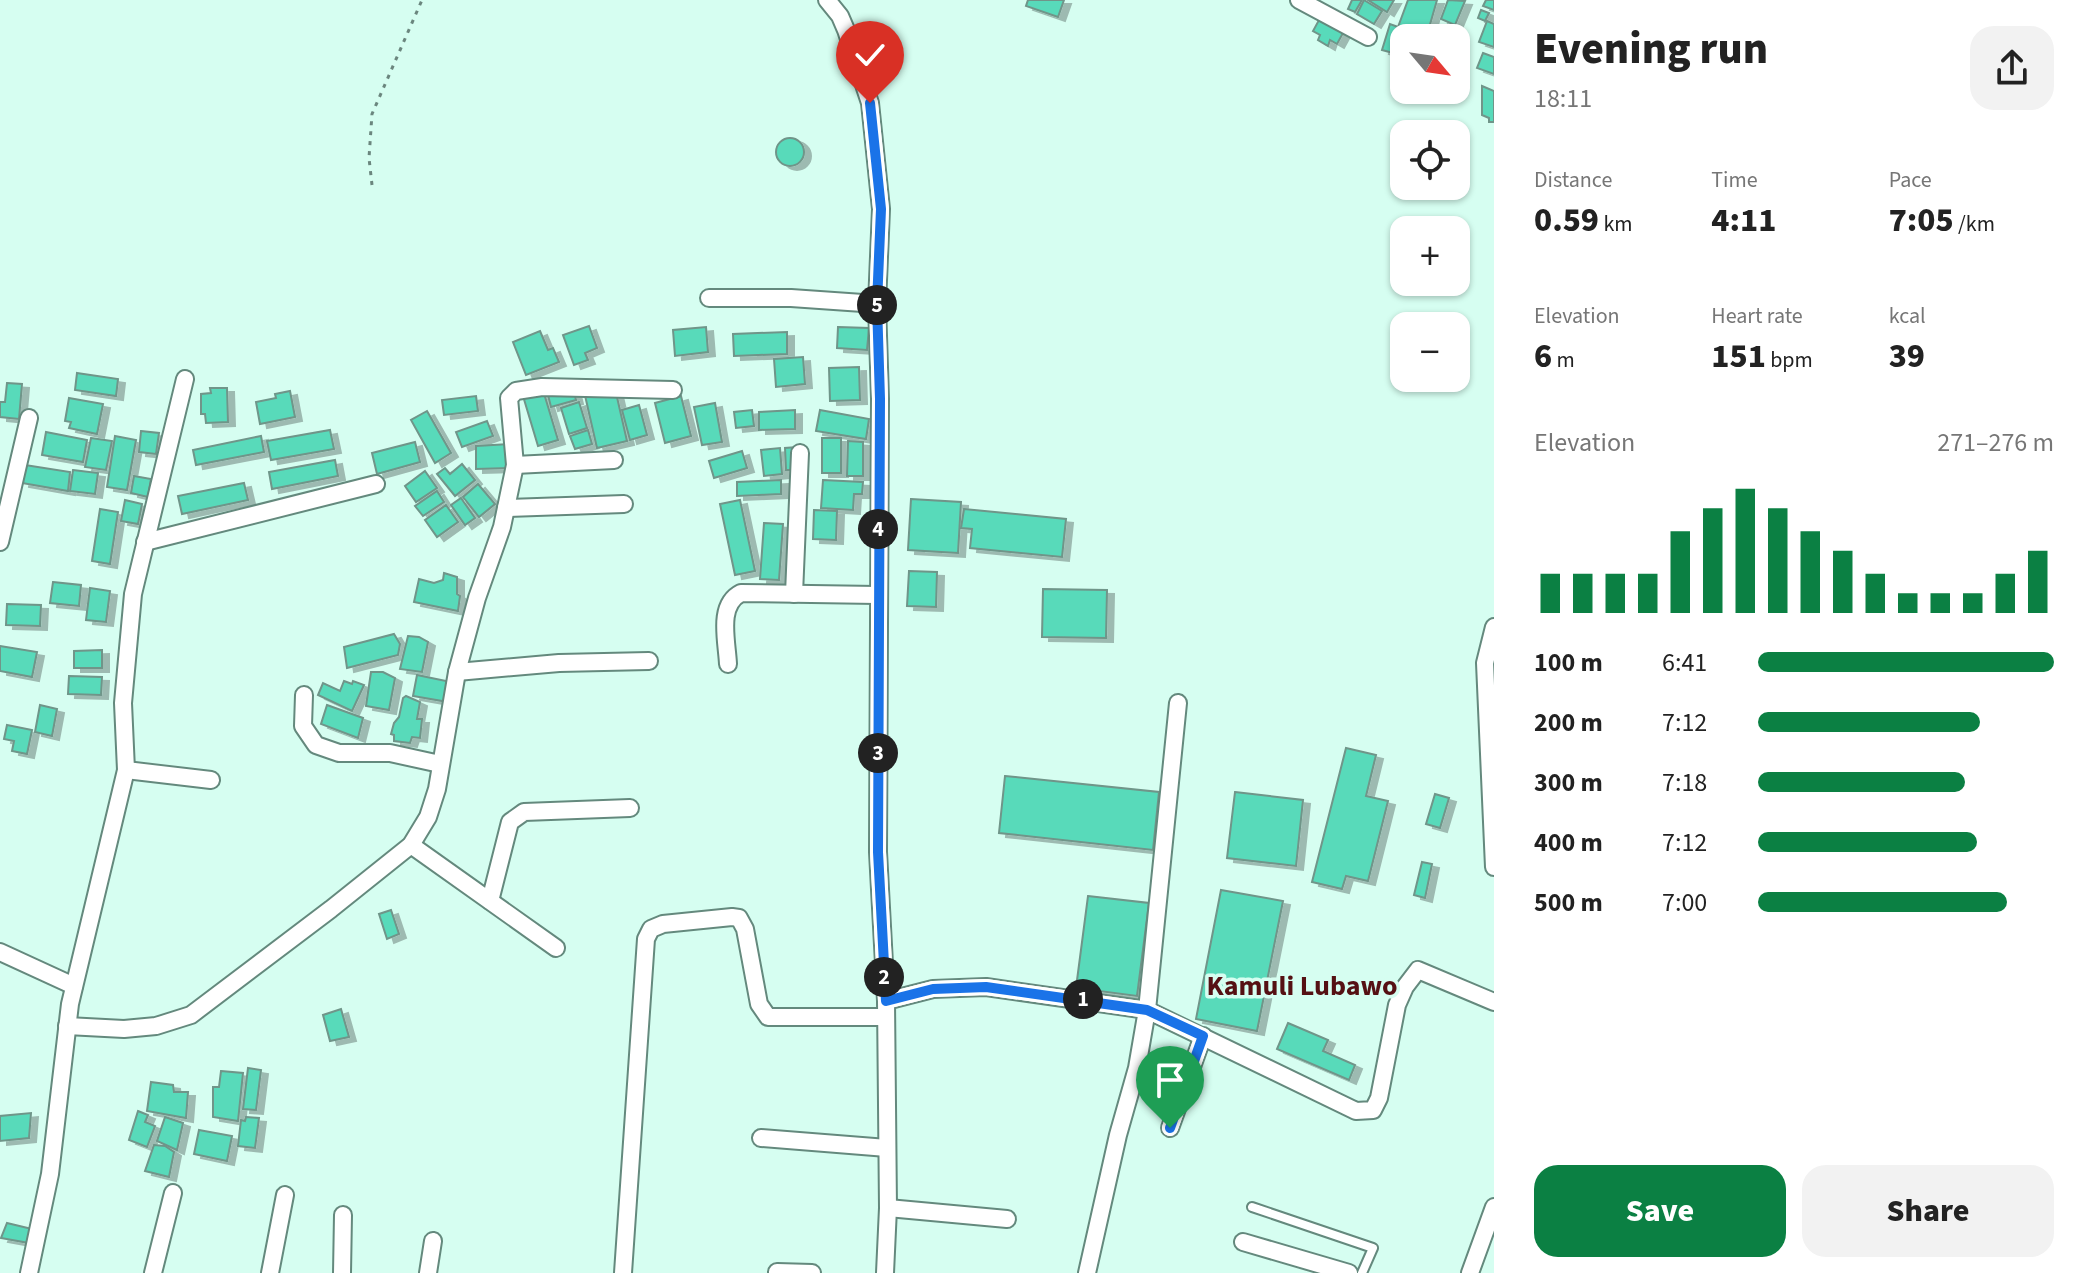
<!DOCTYPE html>
<meta charset="utf-8">
<style>
body{margin:0;font-family:"Source Sans 3",sans-serif;background:#f2f2f2;color:#222;height:100vh;display:flex;flex-direction:column;font-size:30px;white-space:nowrap}
*{box-sizing:border-box;margin:0}
p{font-size:26px;color:#767676}
.icon{flex:none;width:44px;height:44px;fill:none;stroke:currentColor;stroke-width:2;stroke-linecap:round;stroke-linejoin:round}
.map{position:relative;flex:1;overflow:hidden}
.panel{display:flex;flex-direction:column;background:#fff;width:600px}
.panel>*{flex:none}
.needle{width:52px;rotate:119deg}
.buttons{position:absolute;left:1390px;top:24px;display:grid;gap:16px}
.buttons a{display:grid;place-items:center;width:80px;height:80px;border-radius:16px;background:#fff;box-shadow:0 2px 6px #0004;font-size:40px}
.pin{position:absolute;display:grid;place-items:center;width:68px;height:68px;color:#fff;margin:-82px -34px;border-radius:50% 50% 50% 0;rotate:-45deg;box-shadow:0 0 8px #0007}
.pin .icon{rotate:45deg}
.km{position:absolute;width:40px;height:40px;margin:-20px;border-radius:50%;background:#222;color:#fff;font-size:22px;line-height:40px;text-align:center}
.round{display:grid;place-items:center;flex:none;width:84px;height:84px;border-radius:24px;background:#f2f2f2}
.overview{display:flex;align-items:center;justify-content:space-between;height:136px;padding:0 40px}
h1{font-size:44px;font-weight:800;line-height:60px}
.stats{display:grid;grid-template-columns:repeat(3,1fr);gap:12px;height:136px;padding:8px 40px}
.stats div{display:grid;align-content:center}
.stats b{font-size:34px;font-weight:800}
.stats small{font-size:22px;font-weight:400}
.stats p{font-size:22px}
.chart{height:224px;padding:16px 40px}
.chart p{display:flex;justify-content:space-between}
.chart svg{width:100%;height:144px;margin-top:8px;stroke:#0b8043;stroke-width:6}
.button{display:flex;gap:16px;margin-top:auto;padding:16px 40px}
.button a{flex:1;height:92px;border-radius:24px;background:#0b8043;color:#fff;font-size:32px;font-weight:800;line-height:92px;text-align:center}
.button a+a{background:#f2f2f2;color:#222}
ul{padding:0 40px;list-style:none;font-size:26px}
li{display:grid;grid-template-columns:128px 96px 1fr;align-items:center;height:60px}
li i{height:20px;border-radius:10px;background:#0b8043}
main{display:flex;flex:1;min-height:0}
.map>svg:first-child{display:block}
.building{fill:#58daba;stroke:#6f9589;stroke-width:2;filter:url(#shadow)}
.lines{fill:none;stroke-linecap:round;stroke-linejoin:round}
.service-casing{stroke:#64897d;stroke-width:12}
.minor-casing{stroke:#64897d;stroke-width:20}
.path{stroke:#6b867e;stroke-width:3;stroke-dasharray:4 6;stroke-linecap:butt}
.service{stroke:#fff;stroke-width:8}
.minor{stroke:#fff;stroke-width:16}
.route-casing{stroke:#fff;stroke-width:16}
.route{stroke:#1a73e8;stroke-width:10}
.labels{text-anchor:middle;stroke-width:7;stroke-linejoin:round;paint-order:stroke}
.quarter-label{font-size:28px;font-weight:bold;fill:#551013;stroke:#d6fef1}
</style>
<main>
<div class="map">
<svg width="1494" height="1273" viewBox="0 0 1494 1273">
<defs>
<filter id="shadow"><feDropShadow dx="7" dy="4" stdDeviation="0" flood-color="#0004"/></filter>
</defs>
<rect width="100%" height="100%" fill="#d6fef1"/>
<g class="building">
<polygon points="1028,0 1064,0 1058,17 1026,6"/>
<polygon points="1352,0 1362,0 1355,12 1348,9"/>
<polygon points="1364,0 1382,11 1374,24 1357,14"/>
<polygon points="1368,0 1394,0 1387,12"/>
<polygon points="1408,0 1437,0 1429,28 1448,36 1447,38 1404,38 1404,56 1382,50 1390,24 1398,27"/>
<polygon points="1448,0 1465,1 1455,25 1441,19"/>
<polygon points="1486,0 1494,0 1494,10 1483,6"/>
<polygon points="1481,10 1489,13 1485,21 1478,18"/>
<polygon points="1319,20 1343,33 1337,44 1330,40 1328,46 1318,40 1320,35 1313,31"/>
<polygon points="1487,21 1494,24 1494,47 1479,42"/>
<polygon points="1483,53 1494,57 1494,74 1477,68"/>
<polygon points="1482,86 1494,91 1494,122 1489,122 1489,118 1482,115"/>
<circle cx="790" cy="152" r="14"/>
<polygon points="589,326 597,348 585,353 588,360 574,365 563,335"/>
<polygon points="706,327 708,352 675,356 673,330"/>
<polygon points="838,327 869,328 867,350 837,348"/>
<polygon points="540,331 548,350 553,348 559,362 526,375 513,342"/>
<polygon points="787,332 787,354 734,356 733,334"/>
<polygon points="803,357 805,384 776,387 774,359"/>
<polygon points="859,367 860,400 830,401 829,368"/>
<polygon points="77,373 118,379 116,396 75,390"/>
<polygon points="7,383 22,384 19,419 0,417 0,402 5,402"/>
<polygon points="572,384 576,400 551,407 547,391"/>
<polygon points="614,384 627,441 597,448 584,391"/>
<polygon points="210,388 227,388 228,422 206,423 205,414 201,414 201,394 211,393"/>
<polygon points="543,390 558,440 538,446 523,396"/>
<polygon points="290,391 295,417 260,424 256,402 276,398 275,394"/>
<polygon points="476,396 478,411 444,415 442,400"/>
<polygon points="681,396 691,436 665,443 655,403"/>
<polygon points="69,398 103,404 97,434 69,428 71,422 65,421"/>
<polygon points="579,402 587,428 569,434 561,408"/>
<polygon points="715,403 722,442 702,445 694,407"/>
<polygon points="639,405 647,435 630,440 622,410"/>
<polygon points="752,410 754,426 736,428 734,412"/>
<polygon points="795,410 795,429 759,430 759,412"/>
<polygon points="820,410 869,419 866,439 816,431"/>
<polygon points="427,411 451,453 435,463 411,420"/>
<polygon points="487,421 493,436 462,447 456,432"/>
<polygon points="330,430 334,449 271,460 267,441"/>
<polygon points="588,430 592,444 575,449 570,436"/>
<polygon points="141,431 159,433 156,454 139,452"/>
<polygon points="46,432 87,440 83,462 42,455"/>
<polygon points="115,436 136,440 127,490 107,487"/>
<polygon points="261,436 264,452 196,465 193,450"/>
<polygon points="91,438 112,441 106,470 85,467"/>
<rect x="822" y="438" width="19" height="35"/>
<polygon points="848,441 863,442 863,476 847,476"/>
<polygon points="415,442 420,462 377,474 372,453"/>
<polygon points="511,444 511,468 476,469 476,446"/>
<polygon points="797,447 798,470 786,470 785,448"/>
<polygon points="780,448 782,474 764,476 761,450"/>
<polygon points="742,451 747,468 714,478 709,461"/>
<polygon points="335,460 338,476 272,489 269,472"/>
<polygon points="462,464 475,480 455,496 437,474 445,468 450,474"/>
<polygon points="25,465 70,472 68,491 22,483"/>
<polygon points="73,470 98,473 95,494 70,491"/>
<polygon points="425,471 437,488 416,502 405,486"/>
<polygon points="134,476 151,479 148,497 131,493"/>
<polygon points="781,480 781,494 737,496 737,482"/>
<polygon points="823,480 863,482 862,494 854,494 853,510 821,508"/>
<polygon points="244,483 248,500 182,514 178,496"/>
<polygon points="478,484 495,504 479,517 463,497"/>
<polygon points="437,491 444,502 423,516 415,506"/>
<polygon points="461,498 475,518 465,525 451,505"/>
<polygon points="911,499 961,502 958,553 908,550"/>
<polygon points="125,500 142,504 138,524 121,521"/>
<polygon points="740,500 755,571 735,575 720,504"/>
<polygon points="446,505 458,522 437,537 425,520"/>
<polygon points="100,509 118,512 110,564 92,561"/>
<polygon points="964,509 1066,519 1062,557 970,548 972,529 961,528"/>
<polygon points="814,510 837,511 836,540 813,539"/>
<polygon points="764,523 783,524 779,580 760,579"/>
<polygon points="909,571 937,572 936,607 907,606"/>
<polygon points="444,573 457,577 457,594 460,596 458,611 414,602 419,579 434,583 443,580"/>
<polygon points="53,582 81,585 79,606 50,603"/>
<polygon points="90,588 110,591 106,622 86,620"/>
<polygon points="1043,589 1107,590 1106,638 1042,637"/>
<polygon points="7,604 41,605 40,626 6,625"/>
<polygon points="394,634 400,644 398,655 347,668 344,647"/>
<polygon points="408,636 419,637 428,642 422,672 400,669"/>
<polygon points="0,646 37,652 32,677 0,671"/>
<polygon points="102,650 102,668 74,668 74,651"/>
<polygon points="371,672 383,672 395,678 389,710 366,706"/>
<polygon points="417,675 451,682 448,702 413,696"/>
<polygon points="69,676 102,677 101,695 68,694"/>
<polygon points="344,681 352,684 353,681 364,685 352,711 318,695 323,683 340,691"/>
<polygon points="406,696 420,702 417,719 422,719 420,738 412,737 410,743 394,741 394,735 391,734 394,723 399,717 403,698"/>
<polygon points="40,705 57,709 52,736 35,732"/>
<polygon points="327,705 363,718 358,738 321,724"/>
<polygon points="7,725 32,730 27,754 12,751 14,741 4,739"/>
<polygon points="1346,748 1376,755 1366,796 1388,801 1368,881 1346,876 1342,889 1312,882"/>
<polygon points="1005,776 1159,792 1153,850 999,833"/>
<polygon points="1235,792 1303,800 1296,866 1227,858"/>
<polygon points="1435,794 1449,798 1440,828 1426,824"/>
<polygon points="1422,862 1432,864 1425,898 1414,895"/>
<polygon points="1221,890 1283,901 1257,1031 1196,1019"/>
<polygon points="1088,896 1149,903 1137,996 1076,988"/>
<polygon points="391,910 399,934 387,939 379,914"/>
<polygon points="341,1009 349,1037 330,1041 323,1015"/>
<polygon points="1288,1023 1328,1040 1323,1051 1355,1065 1349,1080 1277,1049"/>
<polygon points="248,1068 261,1070 256,1110 243,1109"/>
<polygon points="221,1071 243,1073 238,1121 213,1117 213,1087 219,1087"/>
<polygon points="151,1082 173,1085 174,1092 188,1092 186,1118 147,1111"/>
<polygon points="138,1111 148,1115 145,1122 155,1126 147,1147 129,1140"/>
<polygon points="31,1113 29,1138 0,1141 0,1116"/>
<polygon points="165,1117 183,1123 177,1150 157,1141"/>
<polygon points="246,1117 259,1118 255,1148 238,1146 241,1120 245,1121"/>
<polygon points="199,1130 232,1136 227,1161 194,1154"/>
<polygon points="154,1145 165,1146 174,1152 169,1177 145,1171"/>
<polygon points="7,1223 32,1229 29,1243 1,1238"/>
</g>
<g class="lines">
<g class="service-casing">
<polyline id="service" points="1252,1207 1373,1248 1362,1273"/>
</g>
<g class="minor-casing">
<g id="minor">
<polyline points="827,0 840,16 846,30 870,103 881,209 877,304 880,399 878,852 886,1001 888,1208 885,1273"/>
<polyline points="1299,0 1368,37"/>
<polyline points="709,298 791,298 877,304"/>
<polyline points="515,465 614,460"/>
<polyline points="506,508 624,504"/>
<polyline points="0,542 29,418"/>
<polyline points="145,542 376,484"/>
<polyline points="794,594 800,453"/>
<polyline points="1494,627 1485,663 1494,867"/>
<path d="M728,664c-1,-23 -11,-59 13,-71l136,2"/>
<polyline points="457,672 559,663 649,661"/>
<polyline points="304,695 303,726 316,745 339,753 390,753 440,764"/>
<polyline points="126,770 211,780"/>
<polyline points="411,845 556,948"/>
<polyline points="490,901 510,822 524,812 630,808"/>
<polyline points="0,952 74,986"/>
<polyline points="886,1001 933,989 986,987 1147,1010 1356,1111 1373,1110 1379,1098 1397,1005 1405,987 1418,970 1494,1002"/>
<polyline points="67,1026 124,1029 156,1026 191,1015 331,909 411,845 428,817 437,789 457,672 477,598 502,527 515,465 509,398 516,391 542,387 673,390"/>
<polyline points="1170,1128 1203,1036"/>
<polyline points="761,1138 887,1148"/>
<polyline points="888,1208 1007,1219"/>
<polyline points="1243,1242 1349,1273"/>
<polyline points="777,1272 812,1273"/>
<polyline points="29,1273 50,1174 70,1004 126,770 123,703 133,594 185,379"/>
<polyline points="153,1273 173,1193"/>
<polyline points="270,1273 285,1195"/>
<polyline points="342,1273 343,1215"/>
<polyline points="428,1273 433,1241"/>
<polyline points="623,1273 646,939 651,929 663,924 732,917 739,918 745,929 759,1004 768,1017 886,1017"/>
<polyline points="1087,1273 1118,1135 1137,1068 1147,1010 1178,703"/>
<polyline points="1470,1273 1494,1207"/>
</g>
</g>
<polyline class="path" points="372,185 369,158 372,114 422,0"/>
<use href="#service" class="service"/>
<use href="#minor" class="minor"/>
</g>
<g class="lines">
<g class="route-casing">
<polyline id="route" points="870,103 881,209 877,304 880,399 878,852 886,1001 933,989 986,987 1147,1010 1203,1036 1170,1128"/>
</g>
<use href="#route" class="route"/>
</g>
<g class="labels">
<g class="quarter-label">
<text x="1302" y="995">Kamuli Lubawo</text>
</g>
</g>
</svg>
<div class="buttons">
<a><svg class="needle" viewBox="-14 -14 28 28"><path d="M0-13l5 13h-10z" fill="#e53935"/><path d="M0 13l5-13h-10z" fill="#767676"/></svg></a>
<a><svg class="icon" aria-label="locate" viewBox="0 0 24 24"><circle cx="12" cy="12" r="6"/><path d="M12 2v4M12 18v4M2 12h4M18 12h4"/></svg></a>
<a>+</a>
<a>−</a>
</div>
<div class="pin" style="left:1170px;top:1128px;background:#1e9e55"><svg class="icon" aria-label="arrive" viewBox="0 0 24 24"><path d="M6 21V4h12l-3 4 3 4H6"/></svg></div>
<div class="pin" style="left:870px;top:103px;background:#d93025"><svg class="icon" aria-label="check" viewBox="0 0 24 24"><path d="M5 12l5 5 9-10"/></svg></div>
<b class="km" style="left:1083px;top:999px">1</b>
<b class="km" style="left:884px;top:977px">2</b>
<b class="km" style="left:878px;top:753px">3</b>
<b class="km" style="left:878px;top:529px">4</b>
<b class="km" style="left:877px;top:305px">5</b>
</div>
<section class="panel">
<div class="overview"><div><h1>Evening run</h1><p>18:11</p></div><a class="round"><svg class="icon" aria-label="share" viewBox="0 0 24 24"><path d="M12 15V3M7 8l5-5 5 5M5 13v7h14v-7"/></svg></a></div>
<div class="stats">
<div><p>Distance</p><b>0.59<small> km</small></b></div>
<div><p>Time</p><b>4:11</b></div>
<div><p>Pace</p><b>7:05<small> /km</small></b></div>
</div>
<div class="stats">
<div><p>Elevation</p><b>6<small> m</small></b></div>
<div><p>Heart rate</p><b>151<small> bpm</small></b></div>
<div><p>kcal</p><b>39</b></div>
</div>
<div class="chart"><p><span>Elevation</span>271–276 m</p>
<svg viewBox="0 0 160 44" preserveAspectRatio="none"><path d="M5 44V32M15 44V32M25 44V32M35 44V32M45 44V19M55 44V12M65 44V6M75 44V12M85 44V19M95 44V25M105 44V32M115 44V38M125 44V38M135 44V38M145 44V32M155 44V25"/></svg>
</div>
<ul>
<li><b>100 m</b>6:41<i style="width:100%"></i></li>
<li><b>200 m</b>7:12<i style="width:75%"></i></li>
<li><b>300 m</b>7:18<i style="width:70%"></i></li>
<li><b>400 m</b>7:12<i style="width:74%"></i></li>
<li><b>500 m</b>7:00<i style="width:84%"></i></li>
</ul>
<div class="button"><a>Save</a><a>Share</a></div>
</section>
</main>
